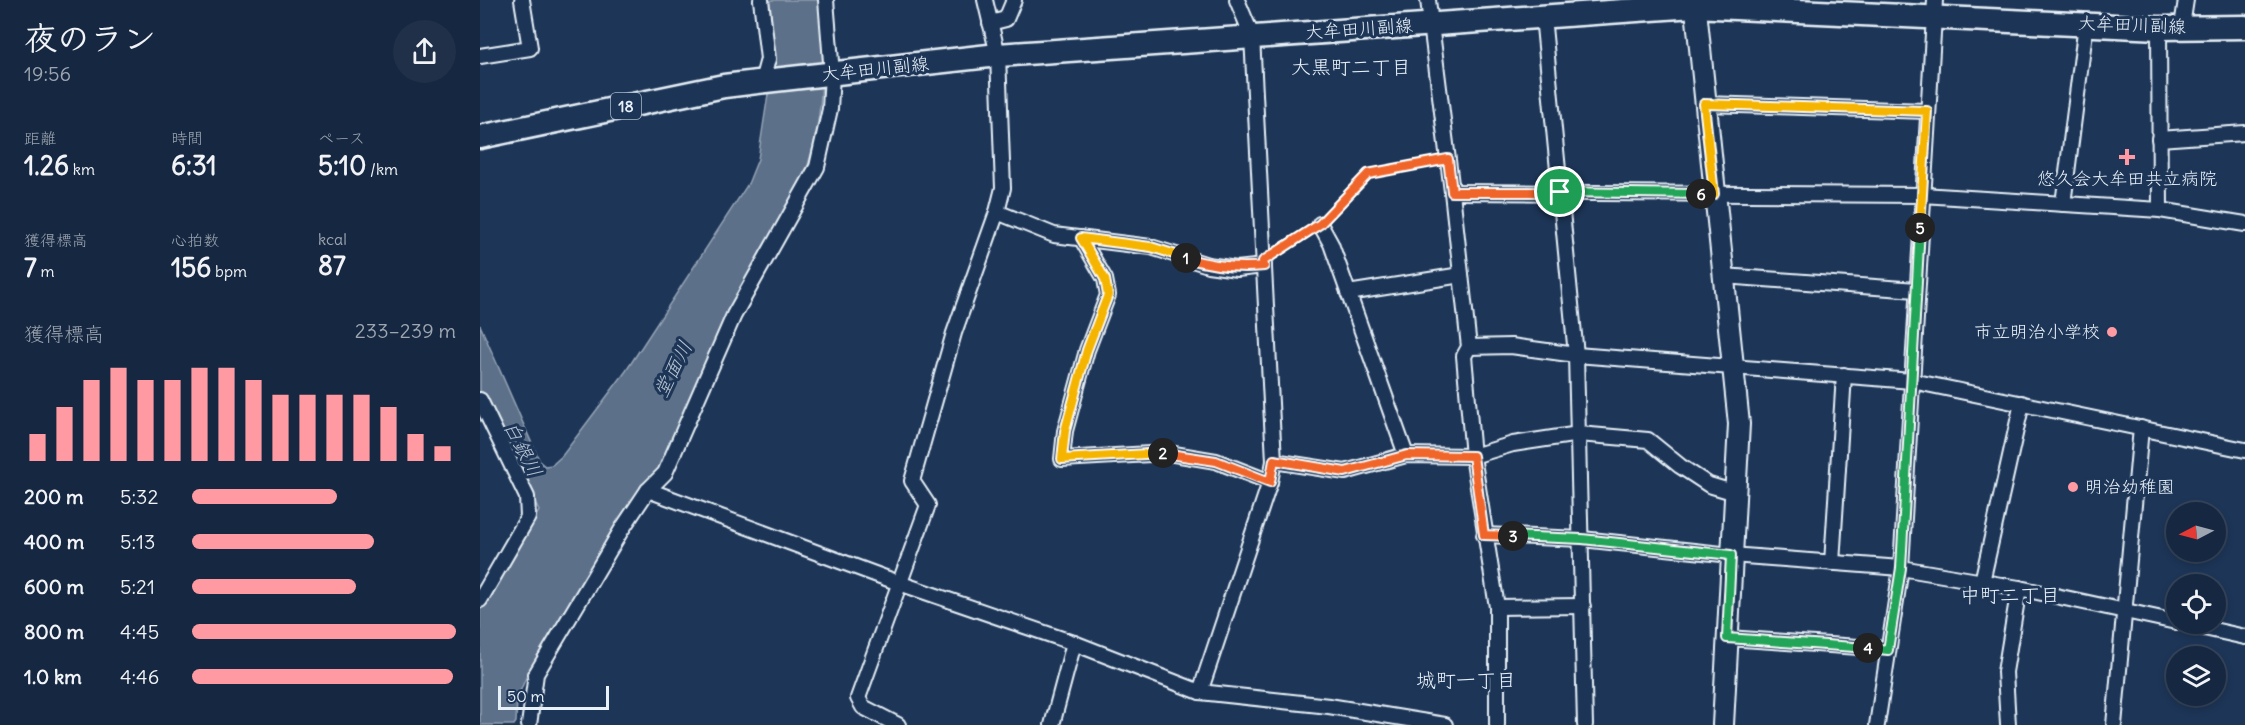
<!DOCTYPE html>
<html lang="ja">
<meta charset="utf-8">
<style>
body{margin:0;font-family:Delius,"Klee One",sans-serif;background:#1f3048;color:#f1f3f6;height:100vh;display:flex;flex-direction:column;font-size:22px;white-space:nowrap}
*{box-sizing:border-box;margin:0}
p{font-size:20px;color:#9ea6b1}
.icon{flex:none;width:33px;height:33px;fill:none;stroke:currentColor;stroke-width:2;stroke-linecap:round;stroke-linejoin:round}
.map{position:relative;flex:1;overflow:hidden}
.panel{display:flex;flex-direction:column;background:#162841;width:480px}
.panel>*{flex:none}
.needle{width:39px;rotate:264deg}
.tools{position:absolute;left:1686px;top:502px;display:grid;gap:12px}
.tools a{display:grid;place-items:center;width:60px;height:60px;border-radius:50%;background:#162841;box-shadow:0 3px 9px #0003,0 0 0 2px #35445a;font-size:30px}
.scale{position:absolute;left:18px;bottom:15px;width:111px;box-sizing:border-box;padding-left:6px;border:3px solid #e8f1f8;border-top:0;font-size:16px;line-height:21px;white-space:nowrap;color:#e8f1f8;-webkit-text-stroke:4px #1d3557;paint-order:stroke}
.pin{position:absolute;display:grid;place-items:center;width:51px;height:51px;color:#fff;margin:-26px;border:3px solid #fff;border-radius:50%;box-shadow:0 2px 6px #0007}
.km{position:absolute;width:30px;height:30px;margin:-15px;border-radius:50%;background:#222;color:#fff;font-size:16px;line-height:30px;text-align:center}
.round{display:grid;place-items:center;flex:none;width:63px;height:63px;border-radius:32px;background:#1f3048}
.summary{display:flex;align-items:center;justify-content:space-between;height:102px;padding:0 24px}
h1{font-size:33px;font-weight:700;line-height:45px}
.metrics{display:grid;grid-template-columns:repeat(3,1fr);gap:9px;height:102px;padding:6px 24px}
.metrics div{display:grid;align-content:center}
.metrics b{font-size:26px;font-weight:700}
.metrics small{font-size:16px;font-weight:400}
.metrics p{font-size:16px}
.chart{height:168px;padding:12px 24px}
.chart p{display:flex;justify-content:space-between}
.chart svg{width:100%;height:108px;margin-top:6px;stroke:#ff9aa2;stroke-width:6}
ul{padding:0 24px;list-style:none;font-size:20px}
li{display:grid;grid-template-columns:96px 72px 1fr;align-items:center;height:45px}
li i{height:15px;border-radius:8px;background:#ff9aa2}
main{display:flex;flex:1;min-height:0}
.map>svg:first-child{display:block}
.water{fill:#5d7089;stroke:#95a4b5;stroke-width:1.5}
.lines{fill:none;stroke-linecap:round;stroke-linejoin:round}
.lane-casing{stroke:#e8f1f8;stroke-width:11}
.street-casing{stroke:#e8f1f8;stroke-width:18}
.secondary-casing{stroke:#e8f1f8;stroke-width:24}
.primary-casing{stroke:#e8f1f8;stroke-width:27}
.lane{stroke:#1d3557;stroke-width:7}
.street{stroke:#1d3557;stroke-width:14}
.secondary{stroke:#1d3557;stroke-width:20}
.primary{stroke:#1d3557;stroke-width:22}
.split-1-casing{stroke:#fff;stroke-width:12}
.split-2-casing{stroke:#fff;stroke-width:12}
.split-3-casing{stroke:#fff;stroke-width:12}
.split-4-casing{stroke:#fff;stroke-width:12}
.split-5-casing{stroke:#fff;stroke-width:12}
.split-6-casing{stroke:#fff;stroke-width:12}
.split-7-casing{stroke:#fff;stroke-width:12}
.split-1{stroke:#f0652b;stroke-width:8}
.split-2{stroke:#f5b400;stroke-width:8}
.split-3{stroke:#f0652b;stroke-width:8}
.split-4{stroke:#22a559;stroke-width:8}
.split-5{stroke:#22a559;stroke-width:8}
.split-6{stroke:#f5b400;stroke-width:8}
.split-7{stroke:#22a559;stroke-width:8}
.poi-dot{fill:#ff9aa2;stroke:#1d3557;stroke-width:2}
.labels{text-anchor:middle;stroke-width:6;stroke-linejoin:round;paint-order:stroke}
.shield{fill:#1d3557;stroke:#abb9c8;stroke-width:1.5}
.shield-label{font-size:16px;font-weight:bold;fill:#e8f1f8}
.street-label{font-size:18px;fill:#e8f1f8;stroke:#1d3557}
.poi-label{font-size:18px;fill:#e8f1f8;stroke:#1d3557}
.neighbourhood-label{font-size:20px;fill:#e8f1f8;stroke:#1d3557}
.water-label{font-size:20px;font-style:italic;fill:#b7c4d1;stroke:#1d3557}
</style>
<main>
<section class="panel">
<div class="summary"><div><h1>夜のラン</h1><p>19:56</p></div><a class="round"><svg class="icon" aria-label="share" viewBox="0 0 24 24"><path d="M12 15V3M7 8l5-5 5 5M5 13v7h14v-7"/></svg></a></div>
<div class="metrics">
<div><p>距離</p><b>1.26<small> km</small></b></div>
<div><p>時間</p><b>6:31</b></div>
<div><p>ペース</p><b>5:10<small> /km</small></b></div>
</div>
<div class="metrics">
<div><p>獲得標高</p><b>7<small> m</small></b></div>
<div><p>心拍数</p><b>156<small> bpm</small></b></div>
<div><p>kcal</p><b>87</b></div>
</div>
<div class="chart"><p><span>獲得標高</span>233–239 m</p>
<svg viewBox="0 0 160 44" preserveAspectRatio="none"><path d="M5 44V33M15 44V22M25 44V11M35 44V6M45 44V11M55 44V11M65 44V6M75 44V6M85 44V11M95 44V17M105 44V17M115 44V17M125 44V17M135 44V22M145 44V33M155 44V38"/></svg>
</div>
<ul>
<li><b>200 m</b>5:32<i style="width:55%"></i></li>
<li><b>400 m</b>5:13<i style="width:69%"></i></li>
<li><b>600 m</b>5:21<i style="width:62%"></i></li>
<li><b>800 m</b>4:45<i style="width:100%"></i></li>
<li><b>1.0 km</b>4:46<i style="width:99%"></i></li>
</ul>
</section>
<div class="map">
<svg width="1765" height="725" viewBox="0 0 1765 725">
<rect width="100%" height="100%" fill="#1d3557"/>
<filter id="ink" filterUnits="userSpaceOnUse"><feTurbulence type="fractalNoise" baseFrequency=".0167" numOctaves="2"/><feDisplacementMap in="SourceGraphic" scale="12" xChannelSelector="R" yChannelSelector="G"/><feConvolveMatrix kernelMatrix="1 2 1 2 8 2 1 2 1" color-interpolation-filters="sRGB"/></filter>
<g filter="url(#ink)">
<path class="water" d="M289,0h51c4,56 5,111 -12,165l-122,251 -26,47 -2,10 -6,3 -19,26 -106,173 -10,24 -1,23 -2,3h-34v-117l59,-97 -59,-121v-65l60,137 5,4 7,-1 10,-9 64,-85 122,-187 10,-25 15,-97 -2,-51z"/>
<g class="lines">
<g class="lane-casing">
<polyline id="lane" points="783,261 840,224 888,174 968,159"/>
</g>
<g class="street-casing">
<g id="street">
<polyline points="281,0 288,59 282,81"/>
<polyline points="948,0 972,192 989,347 984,356 993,456 1017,607 1017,725"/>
<polyline points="1063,16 1096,355 1105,725"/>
<polyline points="510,23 526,19 534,0"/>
<polyline points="1702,26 1706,0"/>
<polyline points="1679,28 1680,210"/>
<polyline points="0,56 50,48 42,0"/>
<polyline points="1224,104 1447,111"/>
<polyline points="1679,139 1765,133"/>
<polyline points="972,192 1442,195 1680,210 1765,224"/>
<polyline points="1583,204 1606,24"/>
<polyline points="517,212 574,235 671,247 728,265 757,269 784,266"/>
<polyline points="840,224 851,244 926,455"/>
<polyline points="601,238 625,279 628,295 607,350 585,431 582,459 688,453 736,461 790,482"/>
<polyline points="1243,276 1437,290"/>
<polyline points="868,293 981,275"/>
<polyline points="989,347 1031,346 1096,355 1432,381 1765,450"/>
<polyline points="0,400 47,497 48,517 0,600"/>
<polyline points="794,461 865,472 926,455 993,456 1033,444 1099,434 1168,440 1200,466 1229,485 1256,493"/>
<polyline points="168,490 419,583 594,643 720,692 849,706 965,725"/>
<polyline points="1004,535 1102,539 1251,555 1421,568 1539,588 1696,622"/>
<polyline points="1352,563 1364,375"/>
<polyline points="1502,582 1542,403"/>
<polyline points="1017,607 1103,606"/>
<polyline points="1706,624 1765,637"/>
<polyline points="1247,638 1408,649"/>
<polyline points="720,692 790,482 794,461 772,36 757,0"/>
<polyline points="49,725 56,674 142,529 168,490 185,473 254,315 337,167 350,109 352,74 346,0"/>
<polyline points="418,725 383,707 378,698 448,505 432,481 474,333 517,212 523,188 518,55 505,0"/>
<polyline points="572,725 594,643"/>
<polyline points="1397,725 1421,568 1455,0"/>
<polyline points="1528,725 1525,672 1539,588"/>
<polyline points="1634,725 1661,428"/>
</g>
</g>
<g class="secondary-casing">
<polyline id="secondary" points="1215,0 1259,424 1243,725"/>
</g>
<g class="primary-casing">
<polyline id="primary" points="0,137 244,86 294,80 518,55 1214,6 1679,28 1765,27"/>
</g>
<use href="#lane" class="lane"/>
<use href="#street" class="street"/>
<use href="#secondary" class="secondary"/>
<use href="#primary" class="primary"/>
</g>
</g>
<g class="lines" filter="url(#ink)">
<g class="split-1-casing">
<path id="split-1" d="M706,258c27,8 50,11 78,8l-1,-5 57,-37 48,-50 80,-15 4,33h108"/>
</g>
<g class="split-2-casing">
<polyline id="split-2" points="683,453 582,459 585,431 607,350 628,295 625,279 601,238 671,247 706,258"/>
</g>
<g class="split-3-casing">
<polyline id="split-3" points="683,453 736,461 790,482 794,460 865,472 927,455 993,456 1004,535 1033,536"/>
</g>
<g class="split-4-casing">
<polyline id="split-4" points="1033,536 1102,539 1251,555 1247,638 1388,648"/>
</g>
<g class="split-5-casing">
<polyline id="split-5" points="1388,648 1408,650 1421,568 1440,228"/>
</g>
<g class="split-6-casing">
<polyline id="split-6" points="1221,194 1234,194 1224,104 1447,111 1440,228"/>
</g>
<g class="split-7-casing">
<polyline id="split-7" points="1080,192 1221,194"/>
</g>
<use href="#split-1" class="split-1"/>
<use href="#split-2" class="split-2"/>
<use href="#split-3" class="split-3"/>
<use href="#split-4" class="split-4"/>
<use href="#split-5" class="split-5"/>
<use href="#split-6" class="split-6"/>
<use href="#split-7" class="split-7"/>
</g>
<g class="poi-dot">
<path d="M1644 148h6v6h6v6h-6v6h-6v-6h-6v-6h6z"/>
<circle cx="1632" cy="332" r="6"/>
<circle cx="1593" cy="487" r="6"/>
</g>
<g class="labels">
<rect class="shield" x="131" y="93" width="30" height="26" rx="4.5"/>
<g class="shield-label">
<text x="146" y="112">18</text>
</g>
<g class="street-label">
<text transform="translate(1652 25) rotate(2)" y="6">大牟田川副線</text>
<text transform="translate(879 29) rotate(-4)" y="6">大牟田川副線</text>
<text transform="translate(395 69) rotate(-6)" y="6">大牟田川副線</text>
</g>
<g class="poi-label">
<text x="1647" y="185">悠久会大牟田共立病院</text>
<text x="1620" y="338" text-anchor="end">市立明治小学校</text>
<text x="1605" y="493" text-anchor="start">明治幼稚園</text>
</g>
<g class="neighbourhood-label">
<text x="871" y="74">大黒町二丁目</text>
<text x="1530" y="602">中町二丁目</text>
<text x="986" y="687">城町一丁目</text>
</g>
<g class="water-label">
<text transform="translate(193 369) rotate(-63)" y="7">堂面川</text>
<text transform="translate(43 449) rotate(63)" y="7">白銀川</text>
</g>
</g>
</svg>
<div class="tools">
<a><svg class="needle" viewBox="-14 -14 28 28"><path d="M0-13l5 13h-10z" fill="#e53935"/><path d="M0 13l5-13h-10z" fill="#9ea6b1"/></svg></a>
<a><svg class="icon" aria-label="locate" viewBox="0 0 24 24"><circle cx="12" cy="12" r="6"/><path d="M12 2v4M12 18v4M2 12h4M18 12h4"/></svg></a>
<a><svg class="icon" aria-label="layers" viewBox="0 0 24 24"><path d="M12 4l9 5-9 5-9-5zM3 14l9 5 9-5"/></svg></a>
</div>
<div class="scale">50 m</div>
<div class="pin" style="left:1080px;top:192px;background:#1e9e55"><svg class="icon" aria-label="arrive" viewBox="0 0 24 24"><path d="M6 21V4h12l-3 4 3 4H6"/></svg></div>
<b class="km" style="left:706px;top:258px">1</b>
<b class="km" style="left:683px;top:453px">2</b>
<b class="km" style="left:1033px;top:536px">3</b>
<b class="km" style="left:1388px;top:648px">4</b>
<b class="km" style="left:1440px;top:228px">5</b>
<b class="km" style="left:1221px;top:194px">6</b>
</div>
</main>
